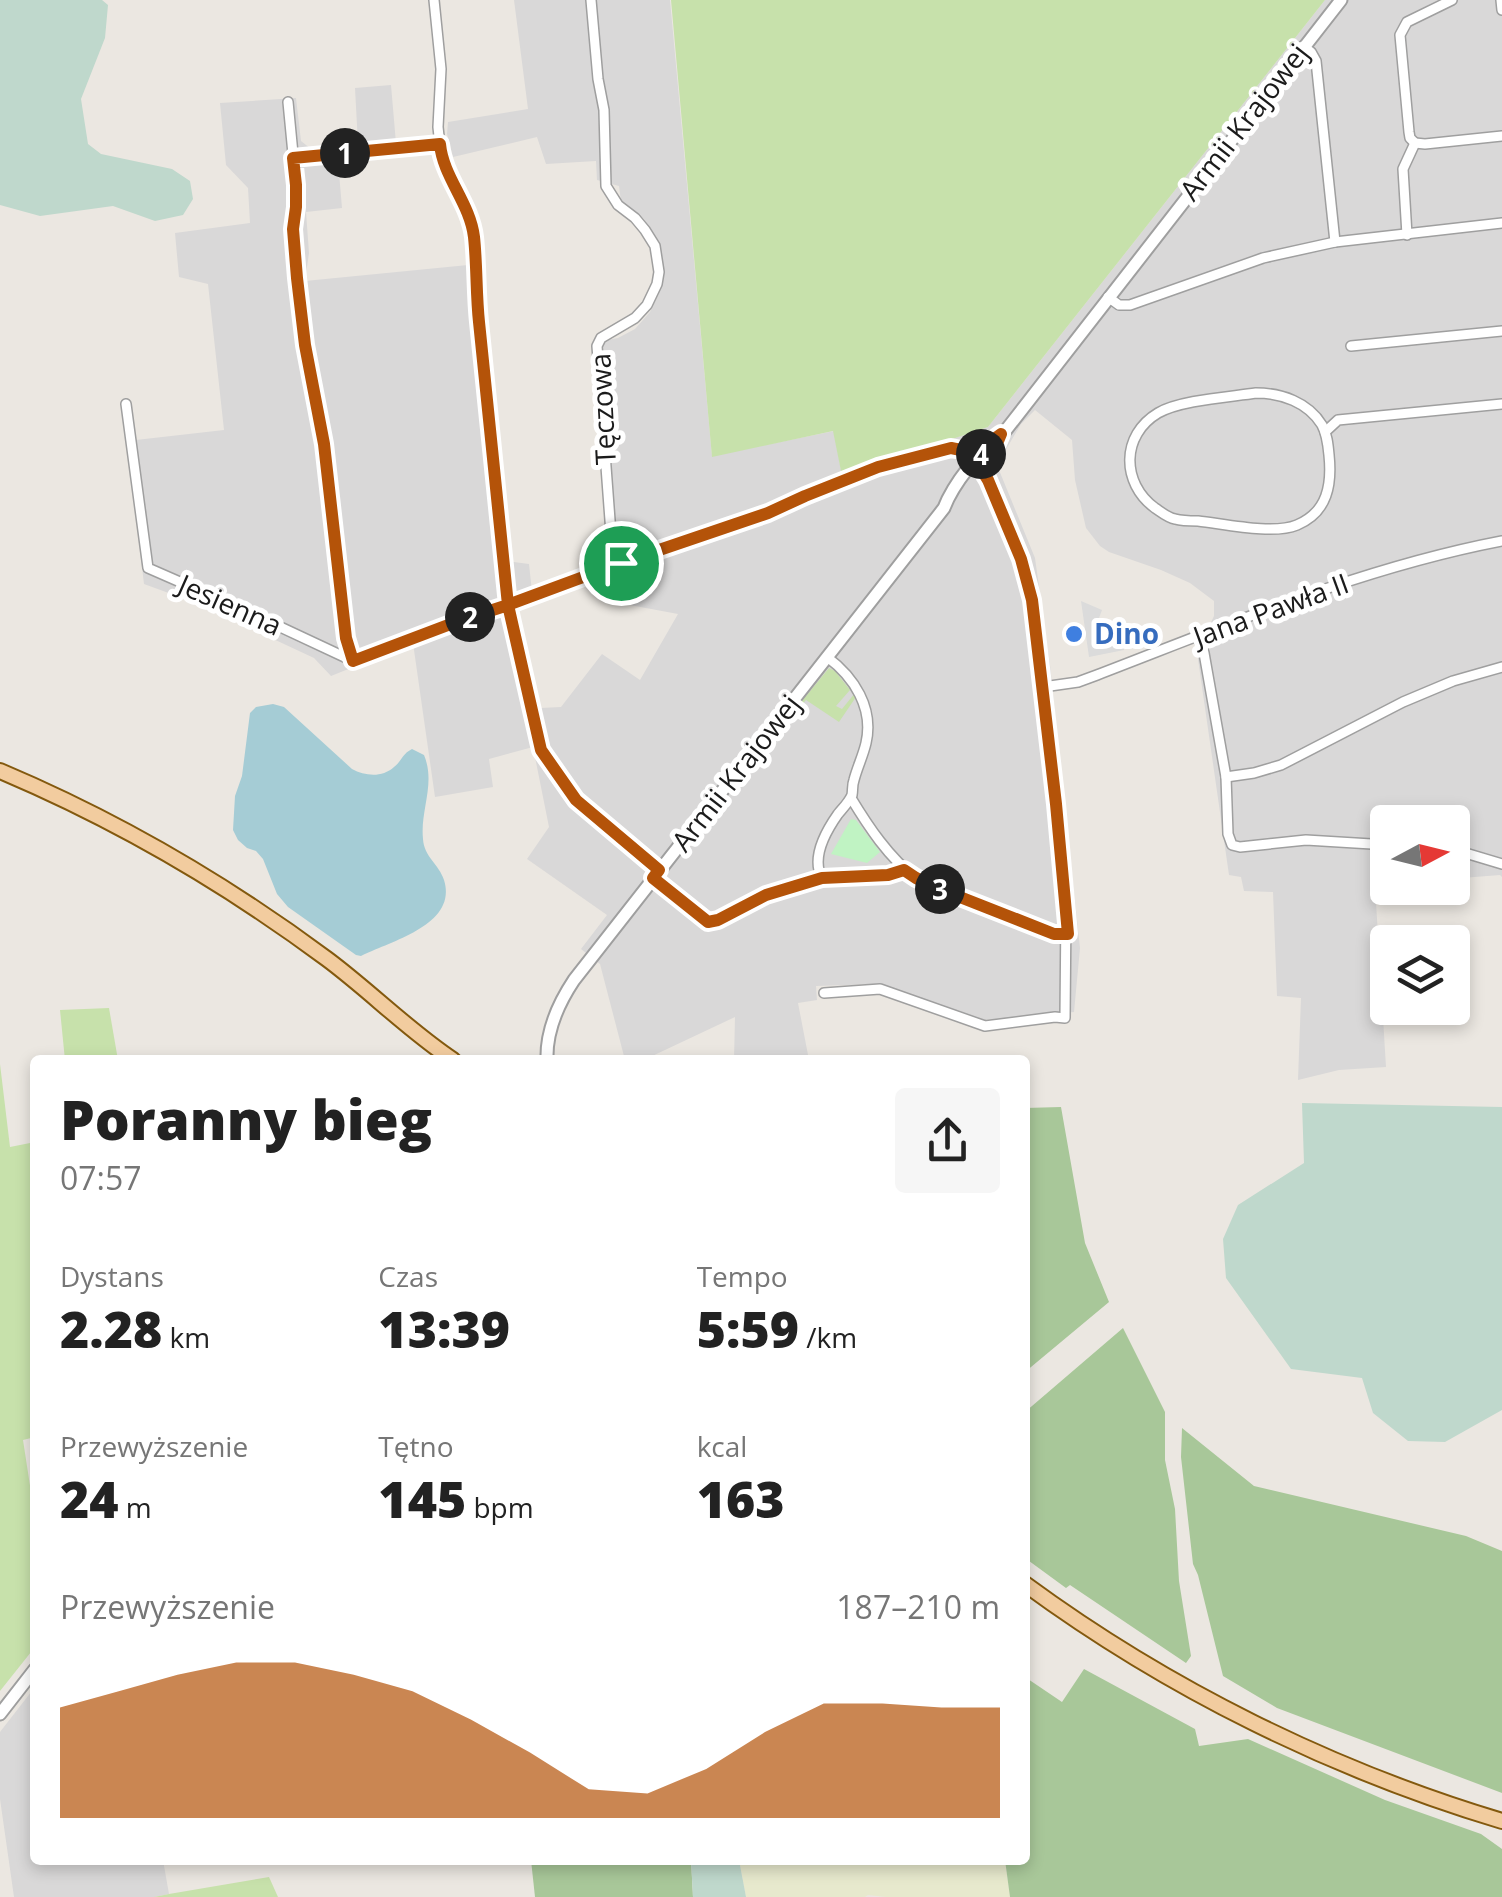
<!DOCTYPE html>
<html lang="pl">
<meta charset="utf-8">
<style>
body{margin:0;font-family:"Open Sans",sans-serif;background:#f6f6f6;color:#222;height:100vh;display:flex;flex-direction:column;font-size:38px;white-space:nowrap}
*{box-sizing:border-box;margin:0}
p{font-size:32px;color:#767676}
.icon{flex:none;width:55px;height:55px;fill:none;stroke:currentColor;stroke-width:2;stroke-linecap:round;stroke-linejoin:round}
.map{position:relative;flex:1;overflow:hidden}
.panel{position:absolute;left:30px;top:1055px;width:1000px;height:810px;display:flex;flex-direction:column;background:#fff;border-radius:10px;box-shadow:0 5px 15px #0003}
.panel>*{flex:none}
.needle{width:65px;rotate:83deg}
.controls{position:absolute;left:1370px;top:805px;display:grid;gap:20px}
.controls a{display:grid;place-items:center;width:100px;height:100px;border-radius:10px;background:#fff;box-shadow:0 5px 15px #0003;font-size:50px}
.pin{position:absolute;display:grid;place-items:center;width:85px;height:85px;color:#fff;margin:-42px;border:5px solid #fff;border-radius:50%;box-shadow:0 2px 10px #0007}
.km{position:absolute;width:50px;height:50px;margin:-25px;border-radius:50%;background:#222;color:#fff;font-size:28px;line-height:50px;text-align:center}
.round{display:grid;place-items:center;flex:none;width:105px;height:105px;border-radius:10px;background:#f6f6f6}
.headline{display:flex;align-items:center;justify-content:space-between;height:170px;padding:0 30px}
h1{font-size:55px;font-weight:800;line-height:75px}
.stats{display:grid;grid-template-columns:repeat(3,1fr);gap:15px;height:170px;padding:10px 30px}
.stats div{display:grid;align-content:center}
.stats b{font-size:50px;font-weight:800}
.stats small{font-size:28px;font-weight:400}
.stats p{font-size:28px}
.chart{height:280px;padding:20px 30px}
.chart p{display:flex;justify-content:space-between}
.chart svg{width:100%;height:180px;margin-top:10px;fill:#b45309;opacity:.7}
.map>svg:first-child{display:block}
.residential{fill:#d9d8d8}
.farmland{fill:#e7e9cd}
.grass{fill:#c7e1ab}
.forest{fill:#a8c799}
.wetland{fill:#bfd8cc}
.park{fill:#c0f3c3}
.parking{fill:#dbdbdb}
.water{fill:#a5ccd5}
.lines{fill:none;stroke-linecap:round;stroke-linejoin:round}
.minor-casing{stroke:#9f9f9f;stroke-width:12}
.tertiary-casing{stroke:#9f9f9f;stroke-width:15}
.primary-casing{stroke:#83590e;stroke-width:18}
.minor{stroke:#fff;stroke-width:9}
.tertiary{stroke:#fff;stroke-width:11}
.primary{stroke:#f2cc9f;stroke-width:14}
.route-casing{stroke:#fff;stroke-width:20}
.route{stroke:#b45309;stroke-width:12}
.shop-dot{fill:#3f7fe0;stroke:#fff;stroke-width:4}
.labels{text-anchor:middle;stroke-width:10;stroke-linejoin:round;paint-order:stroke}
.street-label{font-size:28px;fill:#1b1b1b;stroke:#fff}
.shop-label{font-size:28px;font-weight:bold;fill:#366cbe;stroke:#fff;text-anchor:start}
</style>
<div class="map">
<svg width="1502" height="1897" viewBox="0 0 1502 1897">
<rect width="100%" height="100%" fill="#ebe7e1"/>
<g class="residential">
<polygon points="514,0 670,0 712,456 834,431 842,475 988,427 1325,0 1502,0 1502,877 1500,875 1462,878 1461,867 1453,860 1452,822 1388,822 1387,854 1373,853 1386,1067 1339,1070 1298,1080 1301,998 1277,996 1273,892 1244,891 1241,877 1229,875 1197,652 1214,616 1214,601 1190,583 1161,570 1109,552 1100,546 1086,528 1075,480 1072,440 1035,410 1021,424 1001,458 999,470 1035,558 1050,665 1080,948 1074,1012 983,1020 880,984 816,986 817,1000 798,1003 809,1060 734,1060 735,1017 648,1058 625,1060 600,964 581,949 607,915 527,859 549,827 533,747 489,759 493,787 435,797 413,643 331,676 314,658 196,603 144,584 127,441 224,430 208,284 179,277 175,233 250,223 248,188 226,165 220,103 296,98 301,141 311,149 358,144 355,88 391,85 397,155 338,161 342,208 306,212 309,253 305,281 468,265 498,560 529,564 533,601 517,609 541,708 561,707 602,654 640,680 678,614 619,603 608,579 639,565 617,549 599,351 607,340 618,338 635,329 650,312 659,293 662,266 657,243 644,219 621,202 619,186 597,180 596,161 546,164 537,137 453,157 447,134 448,122 528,109"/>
<polygon points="35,1687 35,1860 163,1860 169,1894 154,1897 14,1897 0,1799 0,1732"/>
</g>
<polygon class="farmland" points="739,1860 1005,1860 1010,1897 886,1897 868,1895 865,1897 746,1897"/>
<g class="grass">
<polygon points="671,0 1325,0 988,427 842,476 833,431 712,457"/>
<polygon points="829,668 835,671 850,690 836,706 842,709 855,693 856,697 839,722 806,700 799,708 797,707"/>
<polygon points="109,1008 118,1060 65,1060 60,1010"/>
<polygon points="0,1064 10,1147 35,1142 35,1437 23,1440 35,1518 35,1647 0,1691"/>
<polygon points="269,1877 278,1897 154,1897 169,1894"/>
</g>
<g class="forest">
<polygon points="1061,1107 1085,1243 1109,1302 1025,1372 1025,1108"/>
<polygon points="1123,1328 1165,1412 1165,1460 1175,1509 1179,1581 1191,1656 1186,1663 1070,1585 1066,1588 1025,1558 1025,1412"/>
<polygon points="1182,1428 1254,1486 1466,1536 1502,1551 1502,1793 1277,1708 1223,1676 1198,1575 1193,1564 1181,1457"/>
<polygon points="1084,1669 1195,1729 1199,1746 1248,1739 1385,1800 1481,1834 1502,1849 1502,1897 1010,1897 1005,1860 1025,1860 1025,1677 1062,1702"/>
<polygon points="531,1860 691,1860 693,1897 535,1897"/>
</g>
<g class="wetland">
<polygon points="0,0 102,0 108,5 105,38 81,99 88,144 101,154 172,169 190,181 193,199 183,215 155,221 113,206 40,216 0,205"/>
<polygon points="1302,1103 1502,1107 1502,1410 1445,1442 1408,1441 1373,1413 1362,1378 1291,1369 1226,1278 1223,1239 1238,1205 1304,1163"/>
<polygon points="691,1860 739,1860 746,1897 693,1897"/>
</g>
<polygon class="park" points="851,819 856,820 880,852 867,863 831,854"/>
<polygon class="parking" points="1081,601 1102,610 1099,618 1103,622 1120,621 1128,629 1130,645 1124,646 1124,650 1089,657"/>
<path class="water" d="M273,704l11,3 68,62c13,7 30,9 42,-2 8,-6 8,-13 18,-18l12,6c12,29 -4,55 -1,84 1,18 16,25 21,41 14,45 -54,61 -83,76l-5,-1 -68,-48 -11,-13 -14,-35 -7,-8 -9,-3 -9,-8 -5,-10 2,-34 7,-20 8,-63 6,-6z"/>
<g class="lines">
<g class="minor-casing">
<g id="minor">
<polyline points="434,0 441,69 438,127 441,155 467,209 474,234 476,293 485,397 508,605 541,750 576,800 659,870"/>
<polyline points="591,0 598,79 604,110 606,186 618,205 635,218 645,230 655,246 659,272 657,284 647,305 635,318 601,338 597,346 612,547 621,563"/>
<polyline points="1501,0 1502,10"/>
<polyline points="1303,46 1311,52 1316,61 1335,242"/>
<polyline points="288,102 296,185 293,229 297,278 305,345 324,444 346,639 353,661"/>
<polyline points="1415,143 1410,138 1409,132 1400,35 1407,22 1452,0"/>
<polyline points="1415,143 1425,144 1502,136"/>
<polyline points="293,158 440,144"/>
<polyline points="1407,235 1403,169 1415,143"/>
<polyline points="1108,297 1119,305 1130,305 1263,258 1335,242 1502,223"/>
<polyline points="1351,346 1502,331"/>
<path d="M1256,393c25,0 52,9 66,32 5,9 6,19 7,30 3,29 -1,57 -32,70 -24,10 -72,-1 -99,-4 -7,0 -16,0 -23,-2 -7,-1 -14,-7 -20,-11 -34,-25 -34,-73 3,-95 22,-13 72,-16 98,-20z"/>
<polyline points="126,404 148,568 244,610 353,661"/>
<polyline points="1325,432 1338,420 1502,404"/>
<polyline points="1198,636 1204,653 1226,777 1228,834 1232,845 1240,847 1306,840 1388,845"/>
<path d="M353,661l103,-39 312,-109 37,-17 73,-29 73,-19c17,2 29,19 37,32l33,79 11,41 34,308 -1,110 -10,-1 -70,9 -105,-37 -56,4"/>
<path d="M1043,687l35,-5 19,-7c133,-51 264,-107 405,-134"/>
<polyline points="1226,777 1254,773 1281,765 1403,702 1453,681 1502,667"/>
<path d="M851,798c17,28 38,60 65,80l138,56 13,1"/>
<polyline points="1452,849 1502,864"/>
<polyline points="653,878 708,922 713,922 766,895 822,878 888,875 905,870"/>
<path d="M822,878c-11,-20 4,-47 16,-64 5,-6 11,-12 14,-19 1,-5 0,-10 2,-15 3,-12 9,-24 12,-37 8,-35 -12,-66 -39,-86"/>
</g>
</g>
<g class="tertiary-casing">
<g id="tertiary">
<polyline points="999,439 1341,0"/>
<path d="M547,1060c-1,-29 11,-56 27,-80l370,-472c9,-24 37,-59 57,-74"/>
<polyline points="0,1714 35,1669"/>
</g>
</g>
<g class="primary-casing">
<g id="primary">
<path d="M0,771c116,49 226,113 327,188 43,32 81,71 126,101"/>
<path d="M1025,1584c143,105 307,186 477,237"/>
</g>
</g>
<use href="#minor" class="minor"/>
<use href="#tertiary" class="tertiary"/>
<use href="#primary" class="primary"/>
</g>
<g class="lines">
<g class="route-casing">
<path id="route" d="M621,563l-113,42c-9,-94 -20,-189 -29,-283 -3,-28 -2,-57 -5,-85 -4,-34 -31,-60 -34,-93l-147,14 3,27v22l-3,22 4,49 8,67 19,99 22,194 7,23 103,-39 52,-17 33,145 35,50 83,70 -6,8 55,44 10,-2 48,-25 56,-17 66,-3 16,-5 12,8 21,10 117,46h14l-12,-130 -24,-204 -11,-41 -33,-79 -8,-13 16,-21 5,-12 -11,8 -15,20 -14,-12 -10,-2 -73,19 -73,29 -37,17 -147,50"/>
</g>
<use href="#route" class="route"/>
</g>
<circle class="shop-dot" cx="1074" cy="634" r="10"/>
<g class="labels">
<g class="street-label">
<text transform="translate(1244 122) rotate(-52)" y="10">Armii Krajowej</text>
<text transform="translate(603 409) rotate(-93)" y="10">Tęczowa</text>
<text transform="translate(230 605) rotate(24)" y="10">Jesienna</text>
<text transform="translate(1271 610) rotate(-20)" y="10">Jana Pawła II</text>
<text transform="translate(736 773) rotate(-52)" y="10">Armii Krajowej</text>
</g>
<g class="shop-label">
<text x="1094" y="644">Dino</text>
</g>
</g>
</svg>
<div class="controls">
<a><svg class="needle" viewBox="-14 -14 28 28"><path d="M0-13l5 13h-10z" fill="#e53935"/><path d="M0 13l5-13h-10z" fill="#767676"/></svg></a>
<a><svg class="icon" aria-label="layers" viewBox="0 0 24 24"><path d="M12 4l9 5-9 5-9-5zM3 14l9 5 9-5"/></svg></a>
</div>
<div class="pin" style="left:621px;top:563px;background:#1e9e55"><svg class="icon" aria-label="arrive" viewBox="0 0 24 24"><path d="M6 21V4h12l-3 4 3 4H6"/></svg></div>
<b class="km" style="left:345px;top:153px">1</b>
<b class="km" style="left:470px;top:617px">2</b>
<b class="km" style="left:940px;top:889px">3</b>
<b class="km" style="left:981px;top:454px">4</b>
<section class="panel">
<div class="headline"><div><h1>Poranny bieg</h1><p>07:57</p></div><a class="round"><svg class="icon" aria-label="share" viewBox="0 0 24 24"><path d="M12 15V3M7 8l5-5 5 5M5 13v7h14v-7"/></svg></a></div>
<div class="stats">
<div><p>Dystans</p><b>2.28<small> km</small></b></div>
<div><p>Czas</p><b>13:39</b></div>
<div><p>Tempo</p><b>5:59<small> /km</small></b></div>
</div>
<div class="stats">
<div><p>Przewyższenie</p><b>24<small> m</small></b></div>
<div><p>Tętno</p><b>145<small> bpm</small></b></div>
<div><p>kcal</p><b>163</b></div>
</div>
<div class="chart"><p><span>Przewyższenie</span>187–210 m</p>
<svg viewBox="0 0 160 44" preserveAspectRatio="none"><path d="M0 44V17L10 13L20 9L30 6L40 6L50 9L60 13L70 20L80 28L90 37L100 38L110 32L120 23L130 16L140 16L150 17L160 17V44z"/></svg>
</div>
</section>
</div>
